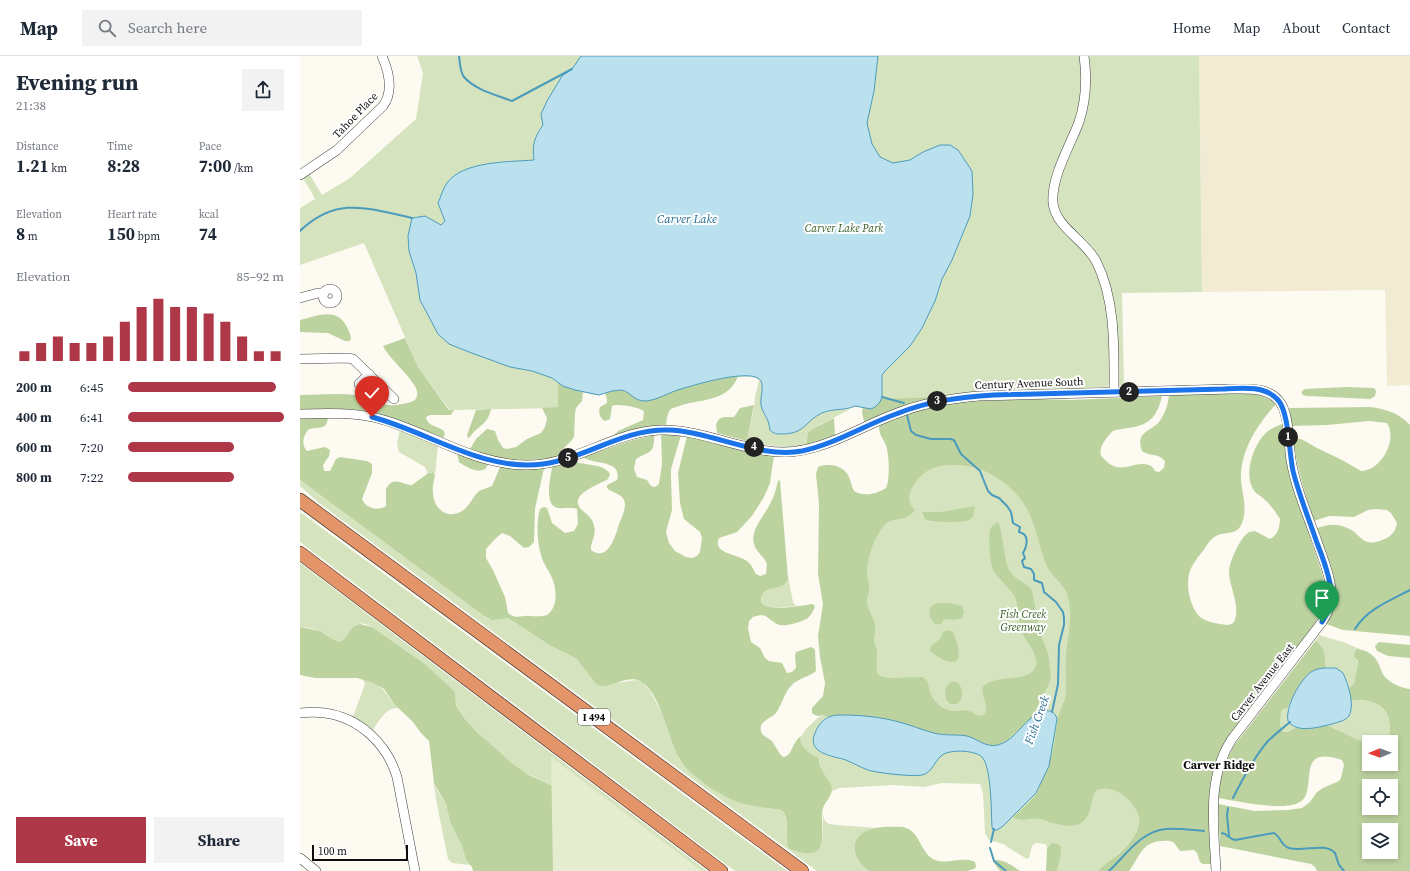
<!DOCTYPE html>
<meta charset="utf-8">
<style>
body{margin:0;font-family:"Source Serif 4",serif;background:#f2f2f3;color:#1f2937;height:100vh;display:flex;flex-direction:column;font-size:15px;white-space:nowrap}
*{box-sizing:border-box;margin:0}
p{font-size:13px;color:#747a83}
.icon{flex:none;width:22px;height:22px;fill:none;stroke:currentColor;stroke-width:2;stroke-linecap:round;stroke-linejoin:round}
.map{position:relative;flex:1;overflow:hidden}
.side{display:flex;flex-direction:column;background:#fff;width:300px}
.side>*{flex:none}
.needle{width:26px;rotate:269deg}
.tools{position:absolute;left:1062px;top:679px;display:grid;gap:8px}
.tools a{display:grid;place-items:center;width:36px;height:36px;border-radius:0px;background:#fff;box-shadow:0 2px 6px #0003;font-size:20px}
.scale{position:absolute;left:12px;bottom:10px;width:96px;box-sizing:border-box;padding-left:4px;border:2px solid #0e0e0e;border-top:0;font-size:11px;line-height:14px;white-space:nowrap;color:#0e0e0e;-webkit-text-stroke:3px #fff;paint-order:stroke}
.pin{position:absolute;display:grid;place-items:center;width:34px;height:34px;color:#fff;margin:-41px -17px;border-radius:50% 50% 50% 0;rotate:-45deg;box-shadow:0 0 4px #0007}
.pin .icon{rotate:45deg}
.km{position:absolute;width:20px;height:20px;margin:-10px;border-radius:50%;background:#222;color:#fff;font-size:11px;line-height:20px;text-align:center}
.round{display:grid;place-items:center;flex:none;width:42px;height:42px;border-radius:0px;background:#f2f2f3}
.head{display:flex;align-items:center;justify-content:space-between;height:68px;padding:0 16px}
h1{font-size:22px;font-weight:700;line-height:30px}
.metrics{display:grid;grid-template-columns:repeat(3,1fr);gap:6px;height:68px;padding:4px 16px}
.metrics div{display:grid;align-content:center}
.metrics b{font-size:17px;font-weight:700}
.metrics small{font-size:11px;font-weight:400}
.metrics p{font-size:11px}
.chart{height:112px;padding:8px 16px}
.chart p{display:flex;justify-content:space-between}
.chart svg{width:100%;height:72px;margin-top:4px;stroke:#ae3748;stroke-width:6}
.action{display:flex;gap:8px;margin-top:auto;padding:8px 16px}
.action a{flex:1;height:46px;border-radius:0px;background:#ae3748;color:#fff;font-size:16px;font-weight:700;line-height:46px;text-align:center}
.action a+a{background:#f2f2f3;color:#1f2937}
ul{padding:0 16px;list-style:none;font-size:13px}
li{display:grid;grid-template-columns:64px 48px 1fr;align-items:center;height:30px}
li i{height:10px;border-radius:5px;background:#ae3748}
header{display:flex;align-items:center;gap:24px;box-sizing:border-box;height:56px;padding:0 20px;background:#fff;border-bottom:1px solid #e0e1e3}
header strong{font-size:19px}
nav{display:flex;gap:22px;margin-inline-start:auto;font-size:14px}
.search{width:280px;height:36px;background:#f2f2f3;display:flex;align-items:center;gap:10px;box-sizing:border-box;padding:0 14px;border-radius:0px;color:#747a83;font-size:15px}
main{display:flex;flex:1;min-height:0}
.map>svg:first-child{display:block}
.farmland{fill:#f1ebd4}
.green{fill:#d5e4be}
.forest{fill:#bcd39f;fill-rule:evenodd}
.pitch{fill:#e5eccf}
.water{fill:#bbe1ef;stroke:#4b9bbd}
.lines{fill:none;stroke-linecap:round;stroke-linejoin:round}
.stream{stroke:#4b9bbd;stroke-width:2}
.minor-casing{stroke:#414141;stroke-width:10}
.highway-casing{stroke:#1f1f1f;stroke-width:14}
.minor{stroke:#fff;stroke-width:9}
.highway{stroke:#e39569;stroke-width:13}
.route-casing{stroke:#fff;stroke-width:8}
.route{stroke:#1a73e8;stroke-width:5}
.labels{text-anchor:middle;stroke-width:4;stroke-linejoin:round;paint-order:stroke}
.shield{fill:#fff;stroke:#565656;stroke-width:1}
.shield-label{font-size:10px;font-weight:bold;fill:#0e0e0e}
.street-label{font-size:11px;fill:#0e0e0e;stroke:#fff}
.park-label{font-size:11px;font-style:italic;fill:#375e26;stroke:#fff}
.water-label{font-size:12px;font-style:italic;fill:#266d91;stroke:#fff}
.neighbourhood-label{font-size:12px;font-weight:bold;fill:#0e0e0e;stroke:#fff}
</style>
<header>
<strong>Map</strong>
<div class="search"><svg class="icon" aria-label="search" viewBox="0 0 24 24"><circle cx="10" cy="10" r="6"/><path d="M15 15l6 6"/></svg>Search here</div>
<nav><a>Home</a><a>Map</a><a>About</a><a>Contact</a></nav>
</header>
<main>
<section class="side">
<div class="head"><div><h1>Evening run</h1><p>21:38</p></div><a class="round"><svg class="icon" aria-label="share" viewBox="0 0 24 24"><path d="M12 15V3M7 8l5-5 5 5M5 13v7h14v-7"/></svg></a></div>
<div class="metrics">
<div><p>Distance</p><b>1.21<small> km</small></b></div>
<div><p>Time</p><b>8:28</b></div>
<div><p>Pace</p><b>7:00<small> /km</small></b></div>
</div>
<div class="metrics">
<div><p>Elevation</p><b>8<small> m</small></b></div>
<div><p>Heart rate</p><b>150<small> bpm</small></b></div>
<div><p>kcal</p><b>74</b></div>
</div>
<div class="chart"><p><span>Elevation</span>85–92 m</p>
<svg viewBox="0 0 160 44" preserveAspectRatio="none"><path d="M5 44V38M15 44V33M25 44V29M35 44V33M45 44V33M55 44V29M65 44V20M75 44V11M85 44V6M95 44V11M105 44V11M115 44V15M125 44V20M135 44V29M145 44V38M155 44V38"/></svg>
</div>
<ul>
<li><b>200 m</b>6:45<i style="width:95%"></i></li>
<li><b>400 m</b>6:41<i style="width:100%"></i></li>
<li><b>600 m</b>7:20<i style="width:68%"></i></li>
<li><b>800 m</b>7:22<i style="width:68%"></i></li>
</ul>
<div class="action"><a>Save</a><a>Share</a></div>
</section>
<div class="map">
<svg width="1110" height="815" viewBox="0 0 1110 815">
<rect width="100%" height="100%" fill="#fdfaf1"/>
<polygon class="farmland" points="899,0 1110,0 1110,329 1087,330 1085,234 902,236"/>
<g class="green">
<path d="M117,0h782l3,236 -80,1 2,92 -34,3 -109,3 -48,6 -172,8 1,4 6,11 2,10c25,14 33,-9 52,-17 10,-4 19,-3 28,-4l-39,21 -4,7 -1,8c-20,4 -39,0 -59,-4l7,-33 1,-11 4,-16 -2,-3 -5,-2 -140,15 -9,3 -8,1 -20,-5 -17,-7v25l-108,2 -32,-43 -54,-124 -64,22v-57l15,-9 -14,-25 6,-4 15,25 28,-17 66,-59 7,-46z"/>
<path d="M647,348l241,230 48,92c-4,7 -10,13 -14,21 -16,27 -13,59 -12,89l-76,2 -4,5 -32,28h-41l3,-12 -12,-13 -1,2 -1,-4 -10,-1 -4,3 -3,12 -2,1 -24,-15 -14,-4 -4,-7 -2,-40 -3,-9 -38,-1 -18,4 -30,-2 -55,3 -7,3 -1,-6 -9,-14 -3,-13c-18,-9 -26,-15 -10,-32 5,-4 9,-10 16,-11l2,2c-7,6 -18,20 -12,29 3,4 9,7 13,10l-1,-231 59,-1 4,-3z"/>
<polygon points="100,374 138,389 135,420 135,417 132,416 127,418 127,415 125,411 99,396 97,387"/>
<path d="M0,424l184,136c11,7 13,1 24,2l43,28 26,13 10,11 7,12 16,2 26,-4 6,2 8,9 13,24 8,25 9,21 45,35 15,6 43,9c9,12 -6,38 15,41 9,1 13,0 21,-4l4,-13v-20l2,6 4,3 8,1 40,3 -5,1 -18,17c0,11 6,19 15,25h-52l-498,-368 -19,-17z"/>
<polygon points="0,456 487,815 435,815 0,486"/>
<path d="M0,507l407,308h-31l-121,-84 -35,-17 -32,-27 -23,-24 -9,-13 -1,-13 -30,-29 -53,-37c-23,-12 -19,11 -33,15 -6,-1 -9,-5 -14,-8 -7,-5 -16,-6 -25,-7z"/>
<path d="M488,520l5,26 2,3 3,1 -26,2 -9,-3 -2,-4 1,-7c7,-7 16,-5 24,-10z"/>
<path d="M1019,579l24,7 19,8 -2,-1 -5,9c7,9 1,25 -7,31l-3,-12 -12,-10 -7,1 -2,-18 -8,-10z"/>
<path d="M63,623c22,7 21,14 35,29 -12,-1 -19,13 -25,22l-20,-13 12,-33z"/>
<path d="M1051,644c30,-1 44,10 37,42h-19v3l-42,-20 19,-6 4,-7z"/>
<path d="M988,652v13l3,3 6,3 -11,5h-3c-4,-6 -6,-17 -1,-22z"/>
<polygon points="133,721 137,734 146,748 150,766 162,790 166,804 170,809 152,807 148,803 137,749"/>
</g>
<g class="forest">
<path d="M19,259c15,-2 22,0 29,14 2,5 4,8 2,12h-5l-17,-8 -28,-1v-12z"/>
<path d="M105,282l13,29 31,43h5l-3,5h-21l-4,2c1,9 11,9 17,13l2,4 -2,4c-22,-9 -44,-19 -66,-25 -25,-6 -52,-4 -77,-4v-14c18,0 37,-2 56,0 8,0 15,5 23,8 10,4 26,2 36,-3 2,-3 3,-6 2,-9 -2,-11 -28,-32 -34,-45z"/>
<path d="M438,320c-9,25 -35,23 -56,29 -4,2 -9,2 -12,5 -3,4 -3,10 -4,15l-26,3 -27,8 5,-5 25,-11 1,-9c-6,-4 -26,-8 -32,-5l-2,13 -5,2c-5,-2 -7,-9 -5,-14l7,-4v-4l-2,-6 12,-3h5l6,3 26,6 26,-10 28,-8z"/>
<path d="M258,326l11,6 14,4 -1,9 -6,7 -1,6 -1,23 -3,4 -10,10 -1,5c-32,7 -60,5 -90,-7l6,-10 11,-10 8,2 3,9 5,8 4,1 9,-2 11,-8 14,-6 4,-6 2,-9 -5,-10 16,-1z"/>
<polygon points="1047,331 1074,332 1076,335 1075,340 1070,343 1007,340 1003,339 1001,336 1005,333"/>
<path d="M912,338c21,-1 46,-5 64,10 -19,21 -36,47 -35,76 1,12 5,24 3,36 -4,20 -13,15 -26,19 -6,2 -10,8 -13,13 -6,8 -14,17 -16,26 -3,13 1,33 11,43 6,4 13,6 20,7 5,1 10,2 14,-2 7,-15 -4,-33 -5,-49 0,-7 3,-15 6,-21 4,-8 7,-15 14,-20l6,-1 15,8c7,-3 10,-12 10,-20 -4,-6 -9,-14 -15,-19 -5,-5 -11,-7 -13,-13 -8,-16 3,-46 16,-56 4,-3 10,-5 14,-7l3,29 6,27 31,93 4,15v9l-2,10 -10,18c-18,24 -36,47 -54,70 -19,25 -42,49 -48,80 -6,29 -2,60 -1,89h-8l-3,-2 -3,-9 -3,-3 -14,1c-2,-2 -3,-5 -6,-8 -3,-3 -8,-2 -12,-2 -21,1 -22,16 -33,30h-31c12,-12 32,-23 39,-40 2,-5 3,-10 2,-15 -5,-16 -27,-34 -43,-25 -5,8 -4,16 -8,24 -9,19 -34,8 -48,4 -9,-2 -18,4 -27,-2 8,-7 18,-15 24,-24 4,-8 13,-33 16,-43 2,-10 3,-22 5,-32 2,-9 8,-17 8,-26 0,-13 -1,-24 0,-37 2,-17 6,-36 3,-54 -2,-16 -16,-22 -22,-35 -8,-18 -10,-38 -19,-55 -13,-25 -41,-45 -70,-46 -9,0 -19,0 -27,4 -13,6 -31,28 -16,41 -9,13 -22,5 -32,17 -9,12 -16,30 -16,45 0,6 3,13 2,19 0,4 -3,7 -2,11 1,9 7,15 8,23 1,6 -1,10 -1,16 1,5 4,9 3,15 0,6 -2,11 1,18l2,2 8,2 35,-1 5,5c1,14 10,27 25,29 6,0 11,-1 16,0 6,2 8,6 15,4 7,-11 -8,-25 2,-31 13,-9 44,-1 50,-18 3,-11 -9,-23 -14,-33 -5,-11 -2,-27 -8,-38 -6,-8 -14,-15 -20,-23 -4,-6 -6,-35 -4,-42 1,-4 5,-6 8,-8 6,13 5,42 14,52 6,7 15,9 20,16l8,43 8,20 3,23 -2,8 -17,33 -25,23 -10,5h-9l-18,-8 -36,-4 -41,-13 -32,-4 -26,-1 -8,2 -3,-2c-5,1 -7,2 -12,-2v-5l11,-12 2,-13 -5,-26 -2,-21 5,-32 -5,-30 1,-70 -3,-30 2,-7c11,-4 24,-2 30,8 3,5 3,11 6,16 10,6 23,3 32,-3 4,-8 3,-30 1,-39 -2,-11 -8,-10 -8,-24l36,-13 32,-8 27,-3 66,-2 32,1 90,-4c-5,21 -12,29 -34,32 -5,1 -10,1 -15,3 -5,5 -15,16 -12,24 1,2 4,5 6,7 15,13 28,-2 42,3 3,1 5,4 6,6l4,1 5,-4 1,-7c-8,-9 -15,-4 -23,-10 -7,-19 8,-19 17,-29 6,-8 9,-17 10,-27z"/>
<path d="M633,341l-37,12 -32,13 -2,-10 1,-5c9,3 14,1 18,-8z"/>
<polygon points="454,349 447,385 417,377 416,368 419,363 424,361 434,361 440,352"/>
<path d="M1070,351c16,2 29,6 40,18v211l-67,-6 -17,-6c4,-7 8,-13 9,-20 5,-25 -10,-53 -18,-76 9,-3 18,-5 28,-1 18,6 16,24 42,11 6,-4 9,-8 10,-15l-6,-10 -4,-3 -11,-1 -8,1 -14,7 -25,-1 -15,5c-9,-28 -18,-55 -21,-84l10,3 14,8 25,12 19,11c20,0 37,-31 26,-48l-18,-2 -42,4 -35,1 -3,-18z"/>
<path d="M191,353c-3,16 -13,16 -21,28l-2,1 -1,-3 9,-25z"/>
<path d="M0,362h28c-2,14 -10,7 -20,12 -5,6 -7,15 -1,21l18,-4 5,3 -1,6 -6,9 1,6h6l6,-12 4,-2 27,4 5,3v9l-10,26c4,10 16,12 24,7v-17c8,-14 15,-4 26,-4l15,-11 6,-2 2,3c-1,6 -3,12 -2,18 1,16 14,27 29,18 8,-5 10,-13 16,-19 4,-3 10,-4 14,-6l8,-19 23,2 21,-1 -9,41 -1,33 -5,5 -5,1 -14,-12 -8,-3 -7,6 -9,10v9l7,12 12,27 3,16c8,7 13,2 22,3 6,0 11,1 17,-1 11,-7 10,-26 5,-37 -3,-8 -9,-14 -11,-23 -4,-13 -5,-33 -1,-46l4,-2 3,1 5,15 13,10 9,-2 4,-7 -1,-15c-6,-2 -13,0 -19,-1 -15,-3 -7,-31 -6,-41l21,-6c11,5 31,2 37,13l-2,5c-9,6 -43,16 -25,32 5,4 10,8 11,15 3,9 -4,17 -3,24 17,13 25,-15 28,-26 3,-7 8,-17 5,-24 -3,-7 -12,-7 -17,-12v-3l10,-5c6,-21 -25,-15 -34,-23l46,-16 25,-6c1,19 -5,16 -18,24l-2,10 3,8 10,3 4,6 4,1 4,-3 3,-20 -1,-30 20,1 -10,34v10l1,31 -6,22 3,11 6,8 11,6 6,1 5,-2 3,-4 2,-14 -2,-6 -16,-13 -4,-16 -2,-30 9,-37 87,19 -4,28 -6,14 -12,19 -15,16 -18,6c-7,16 19,16 28,23 5,4 6,8 9,13l4,2 6,-2 1,-10c-3,-8 -11,-12 -13,-20 -4,-14 10,-28 16,-40 4,-7 6,-15 8,-23l2,-1 8,98c-2,15 -24,5 -27,20 -3,17 43,7 52,6l2,3c-2,4 -4,8 -7,11 -7,4 -24,10 -31,6 -10,-5 -10,-12 -24,-7l-4,4 -1,7 3,14 9,6 5,10 4,3 13,2 5,10 5,-1 4,-4 -1,-12 1,-4 15,-5 2,1 2,2 1,21c-6,5 -15,7 -22,12 -10,8 -11,21 -19,31 -4,4 -12,6 -14,12 -1,3 0,6 2,9l9,6 8,13 3,3c9,0 9,-15 18,-21 -3,11 8,17 18,22 0,4 1,8 3,12 2,6 10,12 10,19 0,7 -7,13 -9,19 -4,13 8,49 -18,45 -6,-1 -12,-1 -17,-6 -4,-11 2,-27 -5,-36 -5,-2 -10,-2 -15,-3 -9,-1 -19,-3 -27,-5 -19,-6 -46,-24 -58,-39 -16,-20 -19,-69 -43,-83 -14,-7 -31,10 -44,3l-19,-25 -26,-13 -43,-28 -16,2 -8,-4 -184,-136z"/>
<polygon points="534,362 535,379 506,389 508,377 511,374"/>
<path d="M157,397l31,11c-4,13 -21,4 -29,-2z"/>
<path d="M675,450l-2,10c-1,1 -2,3 -4,4 -7,3 -37,3 -44,-1l-3,-7h19z"/>
<path d="M638,547h12l12,3 2,5 -2,7 -7,2 -11,-1 -3,5h-6c-7,-8 -9,-18 3,-21z"/>
<path d="M60,568l12,3 53,37 27,25 3,4 1,13 9,13 14,15 35,31 15,10 26,12 121,84h-203l-1,-4 -6,-7 -4,-14 -12,-24 -4,-18 -12,-21 -5,-42 -8,-8 -8,-11 -18,-17 -11,-16 -13,-7 -14,-4h-42l-15,-3v-48l20,4 14,9 5,2c10,-3 10,-17 21,-18z"/>
<path d="M648,574l4,1c3,5 11,26 4,30 -6,4 -23,-6 -26,-11l1,-4 9,-7 3,-7z"/>
<path d="M1016,584l8,10 2,18c-21,2 -30,22 -38,40l-4,1 -3,2 -1,14 3,7h4l10,-5 5,1h12l13,-3 42,20v19h22v-22h-3c7,-32 -7,-43 -37,-42l-3,-11 6,-6 3,-13 1,-8 -4,-6 2,-6c7,-2 17,4 21,11 3,5 4,10 7,15 6,7 17,12 26,13v182h-93l-2,-4 -4,-3 -91,-18 -2,-42 37,7 33,-1 14,-2 8,-6 7,-10 6,-4 16,-7 2,-3 3,-13 -2,-5c-49,-17 -23,31 -42,42 -17,10 -62,-1 -82,-4l2,-16 4,-15 9,-20zM1069,730h22v22h-22zM1069,774h22v22h-22z"/>
<polygon points="1079,586 1110,589 1110,602 1088,600 1077,595 1075,590"/>
<path d="M650,626h7c7,7 7,16 0,22h-7l-4,-5 -1,-9z"/>
<path d="M603,771c18,4 17,27 32,33 12,5 28,-4 40,2l1,5 -2,2 -7,2h-98c-18,-12 -22,-35 3,-42 9,-3 21,-2 31,-2z"/>
<polygon points="752,787 758,788 761,791 760,803 757,815 746,815 747,792"/>
<path d="M695,804c9,-1 18,6 25,11h-20l-6,-8z"/>
</g>
<polygon class="pitch" points="251,701 402,815 253,815"/>
<g class="water">
<path d="M281,0h297l-4,35 -7,32 5,21 8,13 13,6 17,-3 13,-8 17,-7h10l8,5 14,21 1,23 -3,22 -18,44 -10,19 -7,22 -13,27 -12,18 -25,25 -3,4v22l-2,5 -5,5 -4,2 -16,-3c-10,5 -22,2 -33,7 -17,8 -17,21 -40,21 -5,0 -8,0 -12,-4 -1,-4 -1,-8 -3,-11 -2,-5 -5,-8 -6,-14 -1,-8 3,-17 0,-24 -8,-14 -67,4 -80,8 -12,3 -23,11 -35,12 -13,0 -14,-8 -24,-11l-10,1 -13,4 -24,-5 -12,-4 -11,-8 -20,-7 -22,-4 -41,-15 -20,-8 -11,-10 -18,-34 -4,-27 -7,-22 -1,-15 4,-18 13,-2 16,9 4,-4 -7,-18c3,-6 5,-15 9,-20 16,-22 61,-21 87,-23 -2,-15 0,-22 9,-35l-2,-11 6,-13 15,-25 10,-7z"/>
<path d="M1026,612h10l7,5c5,11 12,31 6,43 -4,5 -11,6 -17,8 -13,3 -35,10 -44,-3 -3,-14 12,-41 23,-49 5,-3 10,-4 15,-4z"/>
<path d="M744,655c7,-1 11,1 13,8l-8,47 -13,27 -33,33 -6,4h-4l-1,-3c-1,-14 0,-62 -11,-71 -8,-6 -33,-7 -40,0 -7,6 -9,17 -19,19 -10,2 -44,-2 -54,-5 -8,-3 -15,-7 -22,-10 -12,-4 -40,-6 -31,-27 5,-13 14,-19 28,-18 18,0 38,2 56,7 12,3 23,8 35,11 11,3 22,1 33,3 11,3 19,12 31,9 19,-5 27,-29 46,-34z"/>
</g>
<g class="lines">
<g class="stream">
<path d="M159,0c1,7 1,16 5,21 11,13 33,18 48,24l60,-32"/>
<path d="M0,175c36,-35 68,-23 112,-13"/>
<polyline points="582,341 604,347"/>
<path d="M607,359l4,16 5,4 15,4h19l4,1 7,14 19,17 8,20 4,4 7,3 8,8 4,6 2,11 7,4 -1,5c11,2 8,14 4,21l2,5 -3,3 2,6 7,2 3,5v6l8,3 2,9 12,10 7,10 1,6v7l-5,20 -1,39 -6,28"/>
<path d="M1055,573c12,-20 36,-29 55,-39"/>
<path d="M933,742c10,-20 21,-41 35,-57 7,-7 15,-13 22,-19"/>
<polyline points="928,752 927,759 929,780"/>
<path d="M922,777c6,1 7,6 13,7l39,-7c7,4 7,13 15,15 15,4 36,-6 46,5l4,12 5,6"/>
<polyline points="691,786 694,773"/>
<polyline points="690,792 694,805 706,815"/>
<path d="M809,815c17,-16 32,-40 57,-42 13,-1 25,1 38,2"/>
</g>
<g class="minor-casing">
<g id="minor">
<path d="M784,0c3,22 2,45 -5,66 -9,24 -28,55 -26,81 3,25 31,36 43,58 20,39 18,88 18,131"/>
<path d="M0,119l37,-25 46,-44c11,-15 6,-34 -1,-50"/>
<circle cx="30" cy="240" r="7"/>
<polyline points="0,242 18,237 24,237"/>
<polyline points="0,303 47,302 53,303 94,343"/>
<polyline points="59,328 69,318"/>
<path d="M0,358c28,-1 57,-2 84,6 48,14 93,46 144,45 47,0 86,-34 133,-35 47,-1 97,30 142,20 32,-6 62,-25 92,-36 27,-11 54,-15 83,-18l253,-7c17,0 37,-2 48,12 11,13 9,42 12,59 5,29 17,56 27,84 5,15 12,30 13,46 1,12 -2,22 -9,32l-90,117c-26,39 -18,88 -16,132"/>
<path d="M0,657c8,-1 17,-1 25,0 35,5 62,31 72,64l18,94"/>
<polyline points="0,802 16,815"/>
</g>
</g>
<g class="highway-casing">
<g id="highway">
<polyline points="0,444 502,815"/>
<polyline points="0,497 421,815"/>
</g>
</g>
<use href="#minor" class="minor"/>
<use href="#highway" class="highway"/>
</g>
<g class="lines">
<g class="route-casing">
<path id="route" d="M72,361c57,15 111,55 171,47 43,-6 80,-35 125,-34 43,1 91,29 134,21 33,-7 63,-26 94,-37 32,-13 64,-17 98,-19l229,-6c18,-1 42,-4 55,11 11,12 11,53 15,71 6,24 16,48 24,72 6,15 12,31 14,47 1,12 -2,21 -9,32"/>
</g>
<use href="#route" class="route"/>
</g>
<g class="labels">
<rect class="shield" x="278" y="653" width="32" height="16" rx="3"/>
<g class="shield-label">
<text x="294" y="665">I 494</text>
</g>
<g class="street-label">
<text transform="translate(55 59) rotate(-46)" y="4">Tahoe Place</text>
<text transform="translate(729 327) rotate(-2)" y="4">Century Avenue South</text>
<text transform="translate(962 626) rotate(-52)" y="4">Carver Avenue East</text>
</g>
<g class="park-label">
<text x="544" y="176">Carver Lake Park</text>
<text x="723" y="562">Fish Creek<tspan x="723" dy="13">Greenway</tspan></text>
</g>
<g class="water-label">
<text x="387" y="167">Carver Lake</text>
<text transform="translate(737 664) rotate(-70)" y="4">Fish Creek</text>
</g>
<g class="neighbourhood-label">
<text x="919" y="713">Carver Ridge</text>
</g>
</g>
</svg>
<div class="tools">
<a><svg class="needle" viewBox="-14 -14 28 28"><path d="M0-13l5 13h-10z" fill="#e53935"/><path d="M0 13l5-13h-10z" fill="#747a83"/></svg></a>
<a><svg class="icon" aria-label="locate" viewBox="0 0 24 24"><circle cx="12" cy="12" r="6"/><path d="M12 2v4M12 18v4M2 12h4M18 12h4"/></svg></a>
<a><svg class="icon" aria-label="layers" viewBox="0 0 24 24"><path d="M12 4l9 5-9 5-9-5zM3 14l9 5 9-5"/></svg></a>
</div>
<div class="scale">100 m</div>
<div class="pin" style="left:1022px;top:566px;background:#1e9e55"><svg class="icon" aria-label="arrive" viewBox="0 0 24 24"><path d="M6 21V4h12l-3 4 3 4H6"/></svg></div>
<div class="pin" style="left:72px;top:361px;background:#d93025"><svg class="icon" aria-label="check" viewBox="0 0 24 24"><path d="M5 12l5 5 9-10"/></svg></div>
<b class="km" style="left:988px;top:381px">1</b>
<b class="km" style="left:829px;top:336px">2</b>
<b class="km" style="left:637px;top:345px">3</b>
<b class="km" style="left:454px;top:391px">4</b>
<b class="km" style="left:268px;top:402px">5</b>
</div>
</main>
